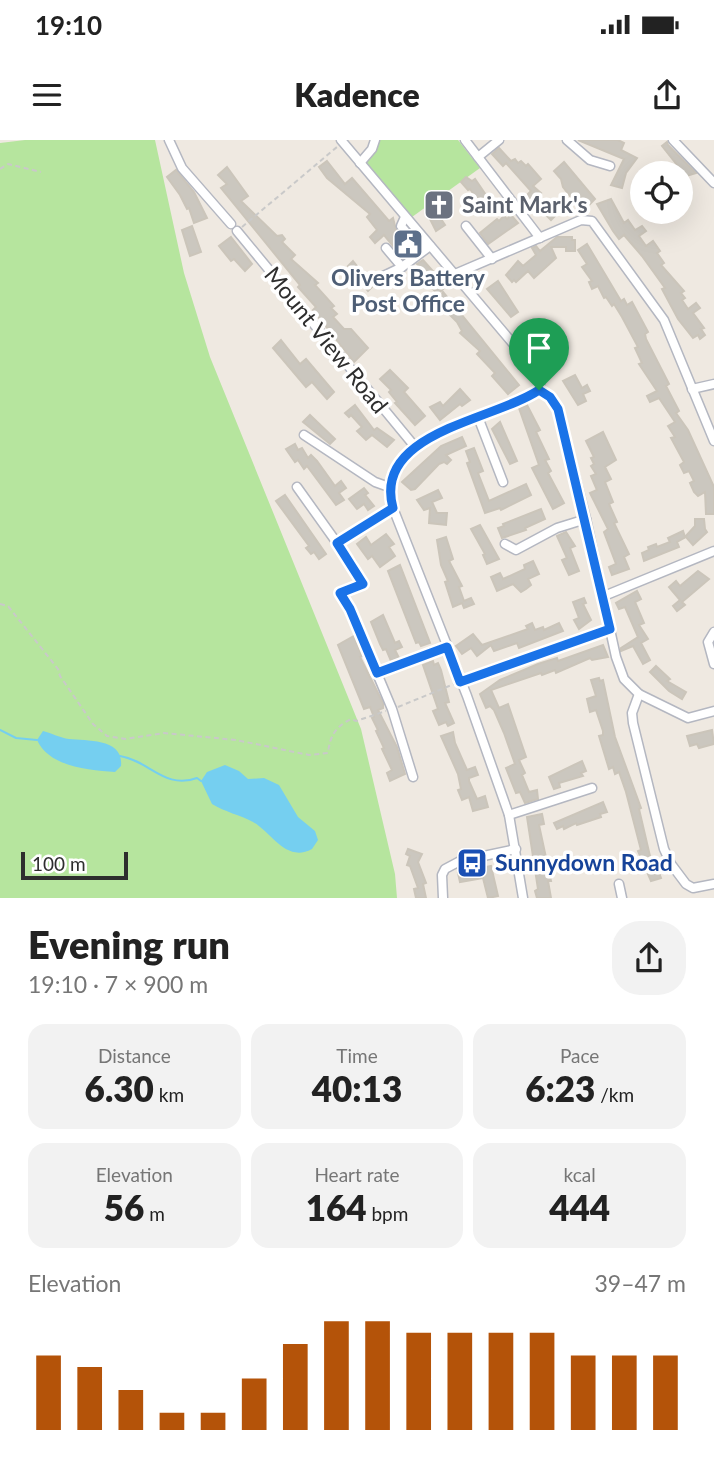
<!DOCTYPE html>
<meta charset="utf-8">
<style>
body{margin:0;font-family:Lato,sans-serif;background:#f2f2f2;color:#222;height:100vh;display:flex;flex-direction:column;font-size:26px;white-space:nowrap}
*{box-sizing:border-box;margin:0}
p{font-size:23px;color:#767676}
.icon{flex:none;width:38px;height:38px;fill:none;stroke:currentColor;stroke-width:2;stroke-linecap:round;stroke-linejoin:round}
.map{position:relative;height:758px;overflow:hidden}
.drawer{display:flex;flex-direction:column;background:#fff;flex:1}
.drawer>*{flex:none}
.controls{position:absolute;left:630px;top:21px;display:grid;gap:14px}
.controls a{display:grid;place-items:center;width:63px;height:63px;border-radius:50%;background:#fff;box-shadow:0 7px 28px #0002;font-size:35px}
.scale{position:absolute;left:21px;bottom:18px;width:107px;box-sizing:border-box;padding-left:7px;border:4px solid #2e2e2e;border-top:0;font-size:19px;line-height:24px;white-space:nowrap;color:#2e2e2e;-webkit-text-stroke:5px #fff;paint-order:stroke}
.pin{position:absolute;display:grid;place-items:center;width:60px;height:60px;color:#fff;margin:-72px -30px;border-radius:50% 50% 50% 0;rotate:-45deg;box-shadow:0 0 7px #0007}
.pin .icon{rotate:45deg}
.round{display:grid;place-items:center;flex:none;width:74px;height:74px;border-radius:28px;background:#f2f2f2}
.summary{display:flex;align-items:center;justify-content:space-between;height:119px;padding:0 28px}
h1{font-size:38px;font-weight:800;line-height:52px}
.figures{display:grid;grid-template-columns:repeat(3,1fr);gap:10px;height:119px;padding:7px 28px}
.figures div{display:grid;align-content:center;border-radius:18px;background:#f2f2f2;text-align:center}
.figures b{font-size:35px;font-weight:800}
.figures small{font-size:19px;font-weight:400}
.figures p{font-size:19px}
.chart{height:196px;padding:14px 28px}
.chart p{display:flex;justify-content:space-between}
.chart svg{width:100%;height:126px;margin-top:7px;stroke:#b45309;stroke-width:6}
.status{display:flex;justify-content:space-between;align-items:center;height:49px;padding:0 35px;background:#fff;direction:ltr}
.status svg{height:19px;fill:currentColor}
header{display:flex;justify-content:space-between;align-items:center;height:91px;padding:0 28px;background:#fff;font-size:32px;font-weight:800}
.map>svg:first-child{display:block}
.green{fill:#b6e59e}
.water{fill:#75cff0}
.lines{fill:none;stroke-linecap:round;stroke-linejoin:round}
.stream{stroke:#75cff0;stroke-width:2}
.building{fill:#cbc7bf;stroke:#cbc5ba;stroke-width:2}
.minor-casing{stroke:#b4b7c1;stroke-width:11}
.path{stroke:#c9c9c9;stroke-width:2;stroke-dasharray:5 3.5;stroke-linecap:butt}
.minor{stroke:#fff;stroke-width:8}
.route-casing{stroke:#fff;stroke-width:14}
.route{stroke:#1a73e8;stroke-width:9}
.labels{text-anchor:middle;stroke-width:7;stroke-linejoin:round;paint-order:stroke}
.worship-label{font-size:23px;font-weight:bold;fill:#5b616d;stroke:#fff;text-anchor:start}
.service-label{font-size:23px;font-weight:bold;fill:#4e5e75;stroke:#fff}
.street-label{font-size:23px;fill:#2e2e2e;stroke:#fff}
.transit-label{font-size:23px;font-weight:bold;fill:#164399;stroke:#fff;text-anchor:start}
</style>
<div class="status"><b>19:10</b><svg viewBox="0 0 49 12"><path d="M0 12V9h3v3zM5 12V6h3v6zM10 12V3h3v9zM15 12V0h3v12zM26 1h20v11H26zM47 4h2v5h-2z"/></svg></div>
<header><svg class="icon" aria-label="menu" viewBox="0 0 24 24"><path d="M4 6h16M4 12h16M4 18h16"/></svg>Kadence<svg class="icon" aria-label="share" viewBox="0 0 24 24"><path d="M12 15V3M7 8l5-5 5 5M5 13v7h14v-7"/></svg></header>
<div class="map">
<svg width="714" height="758" viewBox="0 0 714 758">
<rect width="100%" height="100%" fill="#efe9e1"/>
<g class="green">
<polygon points="25,0 155,0 184,133 210,217 361,589 395,734 397,758 0,758 0,3"/>
<polygon points="379,0 458,0 480,28 412,77 365,23"/>
</g>
<g class="water">
<path d="M43,591c9,2 17,7 26,8 18,2 55,-1 52,27l-6,6c-26,-2 -66,-5 -78,-32z"/>
<path d="M225,625l14,6 9,8 16,-1 15,7 19,32 17,14 3,9 -6,9c-26,14 -40,-16 -59,-27 -13,-7 -28,-10 -41,-18l-11,-23 6,-9z"/>
</g>
<g class="lines">
<g class="stream">
<polyline points="0,590 16,598 37,600"/>
<path d="M120,616c30,5 45,34 77,22l4,3"/>
</g>
</g>
<g class="building">
<polygon points="578,0 618,0 624,3 621,10 637,18 626,33 622,48 611,45 624,19"/>
<polygon points="667,2 668,5 696,33 686,36 662,6"/>
<polygon points="499,8 511,21 515,19 518,23 521,21 526,26 528,24 541,39 533,46 541,53 538,56 551,69 554,66 559,72 551,80 541,70 538,73 523,59 531,51 506,23 503,26 492,14"/>
<polygon points="327,21 345,44 352,38 389,81 393,78 396,90 413,110 403,118 384,95 375,103 370,97 377,90 367,77 370,74 327,38 319,27"/>
<polygon points="564,22 595,59 590,64 586,60 577,65 563,47 561,39 554,31"/>
<polygon points="227,27 248,56 241,61 277,96 282,95 285,99 282,102 295,115 291,119 318,143 315,145 334,166 331,168 337,174 333,177 344,189 351,189 368,208 354,222 313,170 316,167 298,147 300,145 221,48 227,44 218,35"/>
<polygon points="176,30 194,52 207,78 194,83 189,68 187,69 180,55 167,37"/>
<polygon points="466,37 472,41 475,39 488,58 480,63 470,49 468,50 461,42"/>
<polygon points="446,54 452,62 437,73 445,85 436,91 425,69"/>
<polygon points="611,59 624,83 628,80 635,90 642,86 646,91 639,96 646,106 653,101 660,111 657,113 664,123 661,125 684,151 681,153 685,158 682,160 688,169 696,163 700,168 693,173 704,188 701,189 705,195 700,199 698,195 693,198 678,179 662,149 665,148 642,116 624,95 619,99 613,91 597,64"/>
<polygon points="511,75 518,83 488,104 480,93 497,79 499,81 504,76 507,79"/>
<polygon points="192,86 201,112 190,116 182,90"/>
<polygon points="231,97 252,124 245,131 234,119 231,121 219,106"/>
<polygon points="557,97 572,97 572,100 575,100 575,111 566,111 566,107 551,107 556,118 534,138 528,131 516,142 514,140 512,142 506,135 518,121 523,126 536,115 532,108 536,106 540,111"/>
<polygon points="587,104 621,161 624,159 627,165 632,162 648,192 645,194 646,199 669,244 666,246 679,271 676,273 688,290 714,347 714,374 706,374 705,352 698,356 694,352 690,343 694,341 689,331 684,333 680,325 684,322 671,298 675,297 668,286 675,282 659,258 650,262 647,256 657,251 639,224 642,223 635,208 638,207 622,177 614,164 612,166 606,157 604,158 598,146 592,149 589,142 592,141 582,127 587,124 578,110"/>
<polygon points="423,120 446,146 438,154 422,138 426,134 417,124"/>
<polygon points="353,121 373,146 368,151 348,126"/>
<polygon points="498,141 518,172 511,177 487,149"/>
<polygon points="443,152 519,245 508,254 492,236 495,233 477,214 480,211 460,193 462,191 457,182 437,162"/>
<polygon points="281,200 300,224 306,219 334,252 327,259 312,242 306,247 273,208"/>
<polygon points="390,230 408,248 404,252 425,276 415,285 395,263 397,262 389,252 391,250 380,239"/>
<polygon points="575,235 582,248 587,245 590,251 583,254 586,261 578,265 563,241"/>
<polygon points="460,249 470,260 462,266 460,264 440,280 430,267 440,262 443,266"/>
<polygon points="355,265 374,290 377,288 394,300 387,307 372,295 366,300 357,291 362,287 351,275 349,277 345,273"/>
<polygon points="527,265 540,290 536,292 549,319 545,320 551,331 548,333 564,363 553,369 532,328 539,325 519,268"/>
<polygon points="310,275 335,299 330,304 303,282"/>
<polygon points="500,282 517,321 510,324 492,289"/>
<polygon points="603,292 616,320 605,327 611,339 605,342 613,362 609,364 617,382 614,383 629,414 624,417 629,429 612,435 609,427 616,424 604,392 608,389 590,353 597,350 591,336 596,334 591,326 594,324 591,318 594,317 586,301"/>
<polygon points="462,297 466,306 446,315 451,320 447,324 444,322 439,324 415,349 411,350 402,342 441,306"/>
<polygon points="295,304 298,310 302,308 308,318 311,315 317,321 335,346 341,341 346,348 339,353 344,360 336,365 307,326 304,329 298,320 295,322 286,309"/>
<polygon points="474,308 483,331 478,333 489,361 526,344 531,355 501,370 500,368 485,373 467,323 470,322 466,311"/>
<polygon points="364,348 368,353 365,355 374,366 368,370 364,364 357,369 349,359"/>
<polygon points="438,350 442,358 432,362 437,373 447,373 446,385 429,383 430,368 424,370 417,360"/>
<polygon points="285,355 326,414 319,419 314,412 311,414 306,408 309,406 276,361"/>
<polygon points="541,369 545,379 525,388 526,390 502,398 498,388 504,386 503,384"/>
<polygon points="695,379 704,379 705,389 707,392 693,405 686,397 677,402 679,407 644,421 642,413 649,410 648,407 656,404 657,407 670,402 668,398 683,391 685,397 695,386"/>
<polygon points="480,385 499,419 487,424 483,415 485,414 471,389"/>
<polygon points="566,392 575,406 570,408 579,431 569,435 562,420 567,418 557,396"/>
<polygon points="386,394 394,404 389,407 395,416 380,427 372,416 368,419 357,404 366,397 371,405"/>
<polygon points="446,397 453,419 449,421 462,446 459,447 464,461 471,458 474,464 464,468 462,463 453,467 445,442 448,441 441,425 437,400"/>
<polygon points="533,421 539,434 528,439 531,445 526,449 521,452 513,444 497,451 491,437 500,433 503,439 525,429 524,425"/>
<polygon points="400,425 430,503 421,506 419,502 416,503 388,431"/>
<polygon points="698,431 709,439 682,462 685,465 677,471 673,466 680,460 669,447 676,441 680,446"/>
<polygon points="637,451 641,459 635,462 644,483 639,485 648,499 641,503 650,520 643,524 633,506 621,511 621,508 638,497 625,467 619,469 616,463"/>
<polygon points="584,458 586,463 583,464 591,480 579,489 574,480 579,478 573,462"/>
<polygon points="383,475 395,503 399,501 402,507 395,510 399,518 391,521 386,509 383,510 380,504 371,482"/>
<polygon points="532,483 535,490 543,487 544,490 559,483 563,491 519,508 517,503 494,511 491,505 477,516 471,508 462,514 456,506 473,494 482,505 528,489 526,486"/>
<polygon points="354,496 362,516 360,517 383,563 383,568 378,570 397,607 405,634 390,641 387,633 392,630 382,609 384,608 376,591 378,590 372,578 374,577 370,567 364,569 338,505"/>
<polygon points="603,505 608,517 592,520 590,518 556,533 555,530 542,535 541,533 491,550 499,568 508,564 526,617 519,620 525,633 522,635 529,652 537,650 538,659 525,663 520,652 516,653 506,628 515,624 504,593 494,570 490,566 486,568 480,554 500,540 538,524 557,518 558,521"/>
<polygon points="433,521 434,525 438,523 441,530 449,562 445,563 454,583 448,586 446,582 439,585 433,571 438,569 423,525"/>
<polygon points="656,526 670,539 667,541 686,552 682,559 669,551 650,532"/>
<polygon points="599,538 600,541 603,540 615,597 641,668 639,669 653,729 657,727 661,738 651,741 638,711 641,710 626,652 619,632 615,634 613,627 609,629 599,596 603,595 603,591 596,570 590,572 587,559 596,556 591,540"/>
<polygon points="712,590 714,604 699,608 697,604 690,606 687,596"/>
<polygon points="453,592 455,603 467,630 475,627 478,635 469,638 469,641 477,659 485,656 488,667 473,671 469,657 462,660 458,650 461,649 458,634 441,596"/>
<polygon points="582,621 586,631 581,633 583,636 559,643 560,647 554,649 549,637"/>
<polygon points="603,662 607,672 600,674 601,677 577,685 576,683 564,689 563,686 557,689 554,683"/>
<polygon points="542,674 544,684 539,685 551,741 548,741 551,758 537,758 535,751 538,749 527,677"/>
<polygon points="408,709 422,714 418,722 426,743 423,744 426,758 416,758 414,749 418,748 410,726 407,725 410,716 406,714"/>
<polygon points="491,726 498,756 488,758 483,738 460,742 458,733"/>
</g>
<g class="lines">
<g class="minor-casing">
<g id="minor">
<polyline points="169,0 182,28 231,84"/>
<polyline points="341,0 537,232 541,238 539,250"/>
<polyline points="465,0 540,98"/>
<polyline points="567,0 590,20 610,26"/>
<polyline points="673,0 714,43"/>
<polyline points="478,17 499,0"/>
<polyline points="360,23 372,9 375,0"/>
<polyline points="405,77 401,86 419,107 427,106"/>
<polyline points="466,86 492,119"/>
<polyline points="237,91 416,308"/>
<polyline points="386,108 402,127"/>
<polyline points="455,134 581,80 592,81 664,180 714,301"/>
<polyline points="375,140 402,127 430,106"/>
<polyline points="692,249 714,244"/>
<polyline points="539,250 550,257 558,269 586,379 616,517 624,539 639,554 632,573 633,583 664,709 671,724 686,744 693,748 714,744"/>
<polyline points="478,277 503,342"/>
<polyline points="304,295 375,342 389,347"/>
<polyline points="297,347 352,424"/>
<polyline points="337,403 393,368"/>
<polyline points="505,404 516,410 557,388 586,379"/>
<polyline points="604,456 714,411"/>
<polyline points="350,469 392,569 413,637"/>
<polyline points="714,492 708,502 714,524"/>
<polyline points="377,533 447,507"/>
<polyline points="461,542 610,489"/>
<polyline points="639,554 688,578 714,571"/>
<polyline points="509,675 592,648"/>
<polyline points="619,744 622,758"/>
<polyline points="443,758 442,735 445,729 460,721 516,709"/>
<path d="M523,758l-14,-83 -42,-119 -74,-188c-21,-76 102,-87 146,-118"/>
</g>
</g>
<g class="path">
<polyline points="0,29 8,24 41,32"/>
<polyline points="242,87 337,7"/>
<polyline points="346,462 340,453 363,444 353,432"/>
<path d="M0,464l8,2 50,63 2,7 33,48 14,12 18,3 39,-6 72,7 73,15 19,-2c2,-17 7,-26 23,-34l5,2 30,-10"/>
<polyline points="398,567 454,544"/>
</g>
<use href="#minor" class="minor"/>
</g>
<g class="lines">
<g class="route-casing">
<path id="route" d="M539,250l11,7 8,12 52,220 -150,53 -13,-35 -70,26 -27,-64 -10,-16 23,-9 -26,-41 56,-35c-21,-76 102,-88 146,-118z"/>
</g>
<use href="#route" class="route"/>
</g>
<defs>
<g id="church-square" transform="scale(1.575)"><rect x="-9" y="-9" width="18" height="18" rx="4" fill="#6b7280" stroke="#fff"/><path d="M-1.2-6h2.4v3.5h3.3v2.4h-3.3V6h-2.4V-.1h-3.3v-2.4h3.3Z" fill="#fff"/></g>
<g id="civic-square" transform="scale(1.575)"><rect x="-9" y="-9" width="18" height="18" rx="4" fill="#5c6f8a" stroke="#fff"/><path d="M-.6-6.5H3V-4.5H.6V-3L4-1V1h2V6H-6V1h2V-1L-.6-3ZM-1.2 2.5V6h2.4V2.5Z" fill="#fff"/></g>
<g id="bus-square" transform="scale(1.575)"><rect x="-9" y="-9" width="18" height="18" rx="4" fill="#1a4fb4" stroke="#fff"/><path d="M-5-6H5V4H4V6H2V4H-2V6H-4V4H-5ZM-3.5-4V0h7V-4ZM-3.5 1.2v1.5H-2V1.2ZM2 1.2v1.5H3.5V1.2Z" fill="#fff"/></g>
</defs>
<g fill-rule="evenodd">
<use href="#church-square" x="439" y="65"/>
<use href="#civic-square" x="408" y="104"/>
<use href="#bus-square" x="472" y="723"/>
</g>
<g class="labels">
<g class="worship-label">
<text x="462" y="73">Saint Mark's</text>
</g>
<g class="service-label">
<text x="408" y="146">Olivers Battery<tspan x="408" dy="26">Post Office</tspan></text>
</g>
<g class="street-label">
<text transform="translate(326 200) rotate(51)" y="8">Mount View Road</text>
</g>
<g class="transit-label">
<text x="495" y="731">Sunnydown Road</text>
</g>
</g>
</svg>
<div class="controls">
<a><svg class="icon" aria-label="locate" viewBox="0 0 24 24"><circle cx="12" cy="12" r="6"/><path d="M12 2v4M12 18v4M2 12h4M18 12h4"/></svg></a>
</div>
<div class="scale">100 m</div>
<div class="pin" style="left:539px;top:250px;background:#1e9e55"><svg class="icon" aria-label="arrive" viewBox="0 0 24 24"><path d="M6 21V4h12l-3 4 3 4H6"/></svg></div>
</div>
<section class="drawer">
<div class="summary"><div><h1>Evening run</h1><p>19:10 · 7 × 900 m</p></div><a class="round"><svg class="icon" aria-label="share" viewBox="0 0 24 24"><path d="M12 15V3M7 8l5-5 5 5M5 13v7h14v-7"/></svg></a></div>
<div class="figures">
<div><p>Distance</p><b>6.30<small> km</small></b></div>
<div><p>Time</p><b>40:13</b></div>
<div><p>Pace</p><b>6:23<small> /km</small></b></div>
</div>
<div class="figures">
<div><p>Elevation</p><b>56<small> m</small></b></div>
<div><p>Heart rate</p><b>164<small> bpm</small></b></div>
<div><p>kcal</p><b>444</b></div>
</div>
<div class="chart"><p><span>Elevation</span>39–47 m</p>
<svg viewBox="0 0 160 44" preserveAspectRatio="none"><path d="M5 44V18M15 44V22M25 44V30M35 44V38M45 44V38M55 44V26M65 44V14M75 44V6M85 44V6M95 44V10M105 44V10M115 44V10M125 44V10M135 44V18M145 44V18M155 44V18"/></svg>
</div>
</section>
